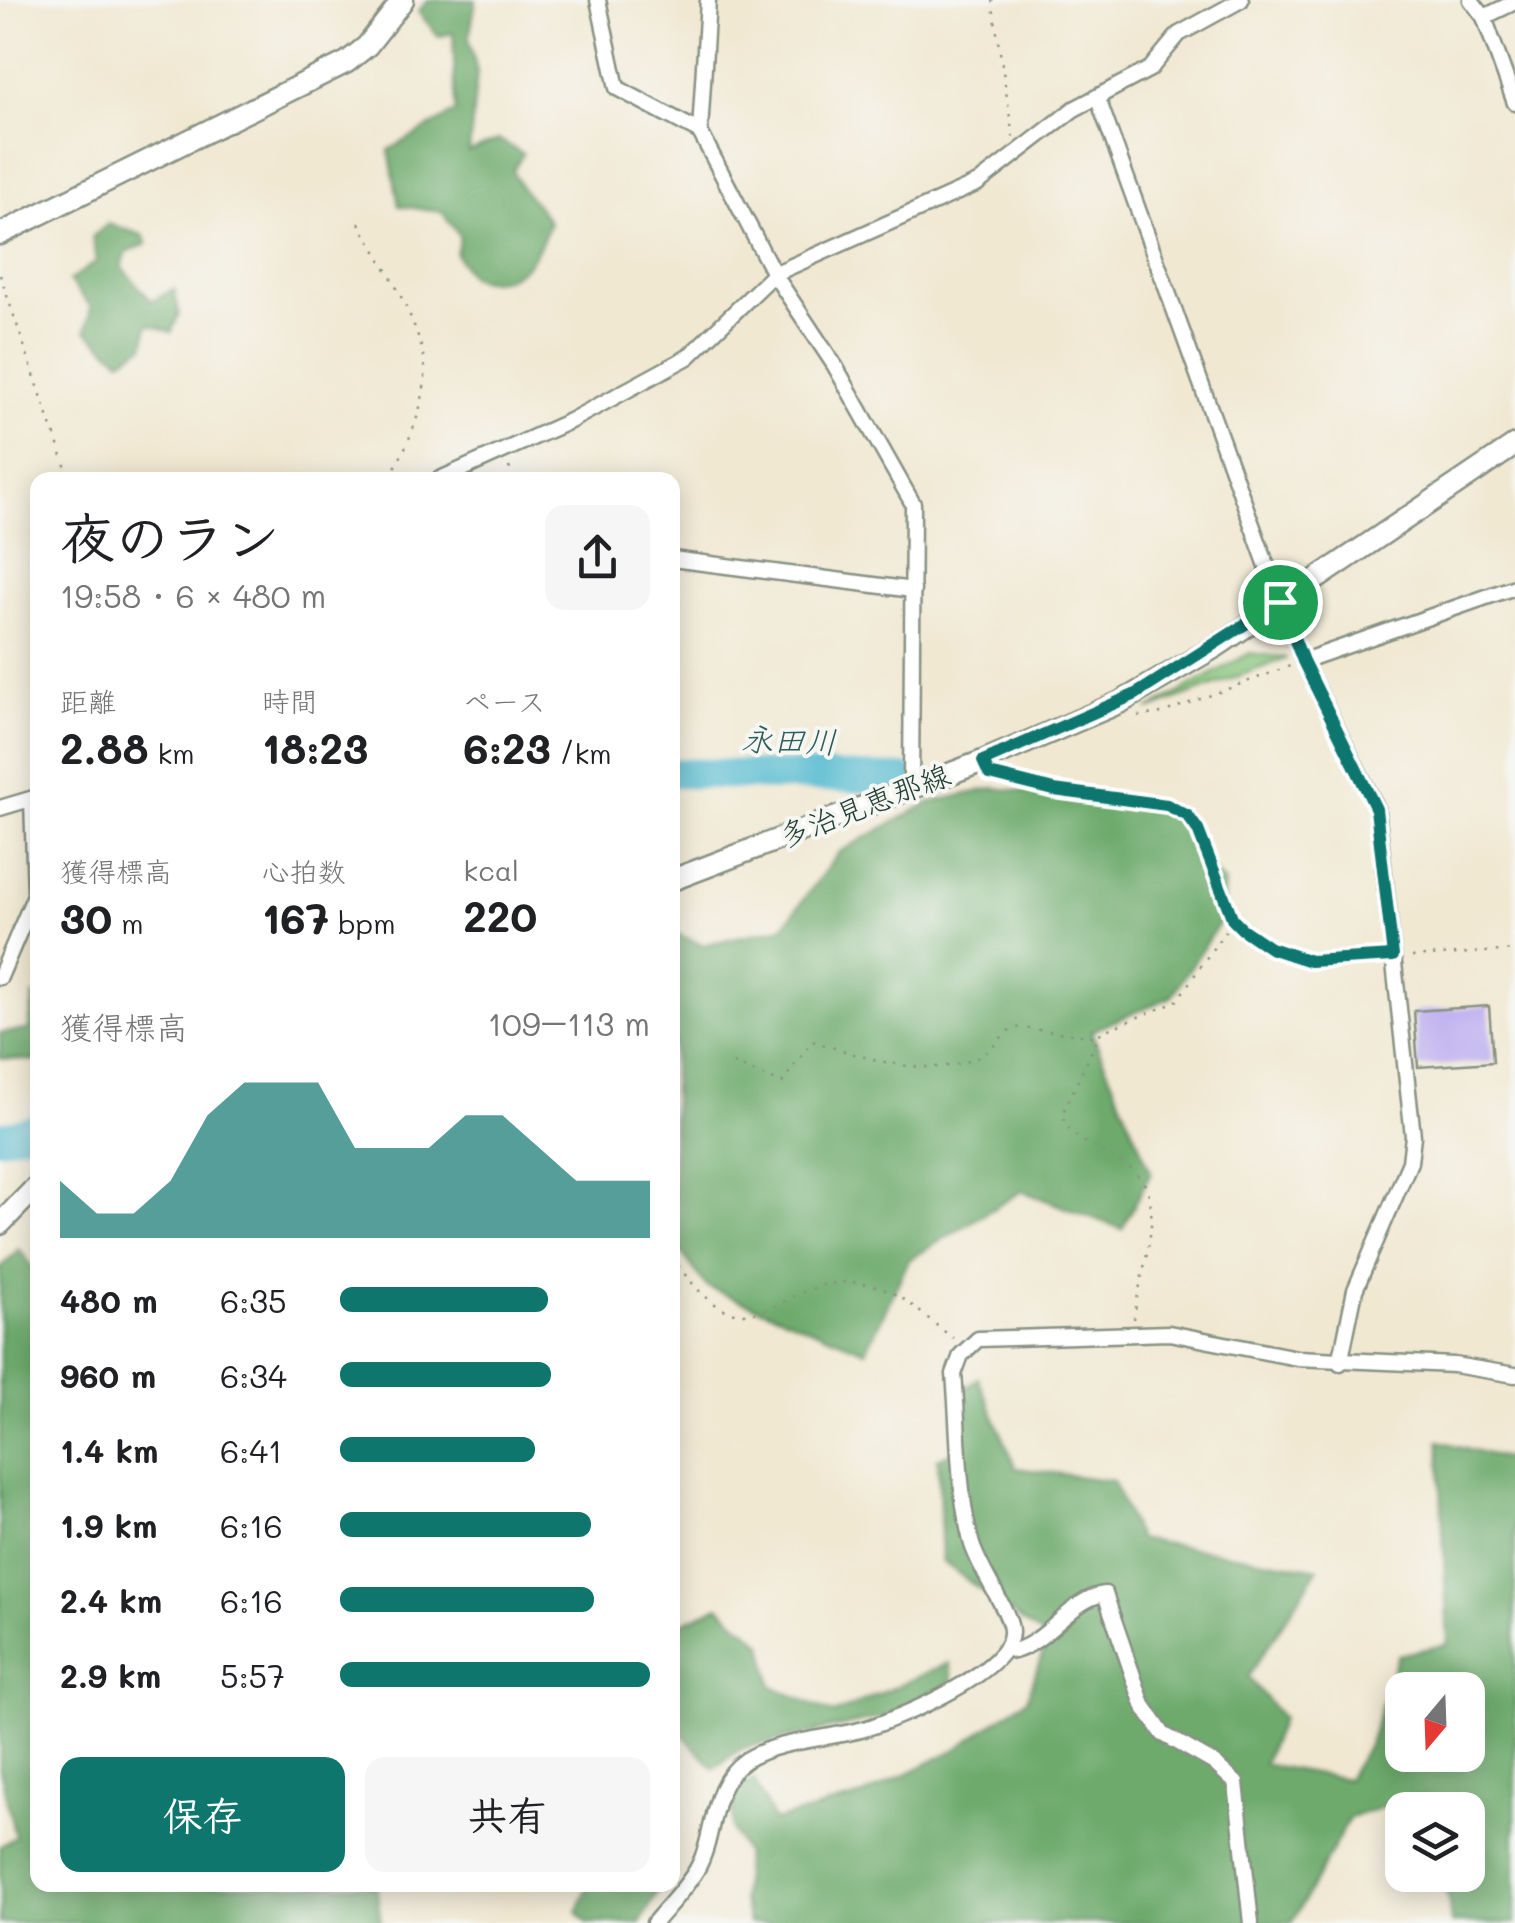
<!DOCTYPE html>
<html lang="ja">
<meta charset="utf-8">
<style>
body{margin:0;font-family:Mali,"Klee One",sans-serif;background:#f6f6f6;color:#202124;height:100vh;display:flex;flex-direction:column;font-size:38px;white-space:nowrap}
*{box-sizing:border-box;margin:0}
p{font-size:32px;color:#757577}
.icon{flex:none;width:55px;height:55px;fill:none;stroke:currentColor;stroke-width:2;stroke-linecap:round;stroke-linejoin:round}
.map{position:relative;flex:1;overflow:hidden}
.drawer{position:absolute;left:30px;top:472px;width:650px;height:1420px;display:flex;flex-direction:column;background:#fff;border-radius:20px;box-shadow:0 5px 25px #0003}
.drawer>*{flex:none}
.needle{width:65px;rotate:199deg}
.tools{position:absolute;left:1385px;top:1672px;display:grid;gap:20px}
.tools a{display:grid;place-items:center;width:100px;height:100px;border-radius:20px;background:#fff;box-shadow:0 5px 25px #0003;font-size:50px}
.pin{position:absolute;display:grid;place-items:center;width:85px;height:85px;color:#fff;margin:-42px;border:5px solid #fff;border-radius:50%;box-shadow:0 2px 10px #0007}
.round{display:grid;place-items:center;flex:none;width:105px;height:105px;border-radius:20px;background:#f6f6f6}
.head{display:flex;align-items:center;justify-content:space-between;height:170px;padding:0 30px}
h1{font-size:55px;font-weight:700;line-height:75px}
.metrics{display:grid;grid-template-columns:repeat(3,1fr);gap:15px;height:170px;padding:10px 30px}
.metrics div{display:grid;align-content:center}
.metrics b{font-size:42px;font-weight:700}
.metrics small{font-size:28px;font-weight:400}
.metrics p{font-size:28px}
.chart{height:280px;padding:20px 30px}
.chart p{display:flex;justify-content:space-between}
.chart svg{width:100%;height:180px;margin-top:10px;fill:#0f766e;opacity:.7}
.cta{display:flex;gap:20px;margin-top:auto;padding:20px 30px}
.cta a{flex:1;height:115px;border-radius:20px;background:#0f766e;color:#fff;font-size:40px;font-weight:700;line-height:115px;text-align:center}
.cta a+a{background:#f6f6f6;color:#202124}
ul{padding:0 30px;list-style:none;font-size:32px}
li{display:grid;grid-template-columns:160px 120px 1fr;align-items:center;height:75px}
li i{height:25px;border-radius:12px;background:#0f766e}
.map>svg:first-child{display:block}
.green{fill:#87c57c;stroke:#538158;stroke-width:2.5}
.forest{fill:#6daa6c;stroke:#467450;stroke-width:2.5;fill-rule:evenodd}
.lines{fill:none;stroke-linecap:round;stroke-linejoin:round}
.river{stroke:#51b9cf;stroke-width:30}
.building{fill:#b8a8f1}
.street-casing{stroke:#889283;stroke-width:19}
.secondary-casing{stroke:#889283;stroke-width:25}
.primary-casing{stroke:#889283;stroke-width:25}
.path{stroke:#889283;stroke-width:2.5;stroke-dasharray:2.5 8;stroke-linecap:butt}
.street{stroke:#fff;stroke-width:14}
.secondary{stroke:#fff;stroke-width:20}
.primary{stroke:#fff;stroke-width:20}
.route-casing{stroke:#fff;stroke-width:20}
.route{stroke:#0f766e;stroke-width:12}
.labels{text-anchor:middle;stroke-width:8;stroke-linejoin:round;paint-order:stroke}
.street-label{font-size:30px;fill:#1f3d34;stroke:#f6f6f2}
.water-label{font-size:32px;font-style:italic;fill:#2c5c5b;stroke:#f6f6f2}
</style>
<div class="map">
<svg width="1515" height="1923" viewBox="0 0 1515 1923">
<rect width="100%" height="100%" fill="#f6f6f2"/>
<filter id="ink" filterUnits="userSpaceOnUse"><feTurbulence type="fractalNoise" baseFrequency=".01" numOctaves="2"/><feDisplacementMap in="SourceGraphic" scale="20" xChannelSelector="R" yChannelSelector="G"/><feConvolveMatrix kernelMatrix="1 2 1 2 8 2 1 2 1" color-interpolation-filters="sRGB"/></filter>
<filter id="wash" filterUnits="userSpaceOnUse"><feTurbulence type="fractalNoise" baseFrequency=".0048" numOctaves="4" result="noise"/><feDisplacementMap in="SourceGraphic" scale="40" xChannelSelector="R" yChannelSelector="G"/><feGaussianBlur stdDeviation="2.25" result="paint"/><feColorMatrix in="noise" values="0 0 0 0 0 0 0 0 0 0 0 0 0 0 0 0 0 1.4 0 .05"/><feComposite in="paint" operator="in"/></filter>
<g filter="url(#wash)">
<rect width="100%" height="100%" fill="#f1e8d2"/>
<polygon class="green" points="1250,653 1287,658 1148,710"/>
<g class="forest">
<path d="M428,0h48l-7,38 8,34 -8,80 30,-12 24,14 -10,16c7,25 26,31 36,53 -13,40 -35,67 -79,54l-14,-23 4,-17 -18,-25 -43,-6 -10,-56 67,-38 -3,-79 -14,3 -21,-24z"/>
<polygon points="108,224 143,235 147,244 127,252 121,267 152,301 174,289 179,313 172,332 148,324 144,346 121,360 86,331 91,307 69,281 97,261 92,237"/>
<polygon points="994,788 1159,806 1197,835 1204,860 1224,884 1221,920 1171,997 1091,1031 1151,1172 1122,1229 1022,1191 909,1260 866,1351 707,1287 673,1241 673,932 702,945 783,927 839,852 931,802"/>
<polygon points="34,994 37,1061 0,1058 0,1033 28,1030"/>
<polygon points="19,1249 38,1275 38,1885 376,1885 381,1923 0,1923 0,1846 15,1837 0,1769 0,1268"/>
<path d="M978,1378l38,90 97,13 25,58 180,30 -70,108 34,41 -19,46 84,15 22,-35 29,-89 50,-11 -9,-203 67,18 9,-6v470h-64l-3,-27 -13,-21h33v-65h-66v7l-8,-13 -44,13 -58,106h-543l-7,-24 3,-45 -13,-24 1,-39 21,-11 20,41 89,-25 95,-48 69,-49 20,-59 -105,-79 -4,-102 26,-12 -4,-53zM1402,1690h66v65h-66z"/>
<polygon points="719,1606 763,1644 772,1686 834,1714 949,1663 953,1683 888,1716 743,1748 714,1768 673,1724 673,1627"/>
<polygon points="589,1885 662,1885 640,1923 588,1923 577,1912"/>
</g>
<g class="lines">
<g class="river">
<polyline points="672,773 903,779"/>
<polyline points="0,1137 38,1128"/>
</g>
</g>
<g id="blocks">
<polygon class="building" points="1489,1006 1493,1062 1418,1067 1414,1011"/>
</g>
</g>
<g filter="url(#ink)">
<use href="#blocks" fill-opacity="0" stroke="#889283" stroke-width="2.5"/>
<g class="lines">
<g class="street-casing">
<g id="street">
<polyline points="598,0 617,88 700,132 774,274 835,366 913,504 911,790"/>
<polyline points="1471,0 1484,17 1515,103"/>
<polyline points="1484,17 1515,2"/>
<polyline points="1098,99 1280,602 1303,661 1377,809 1413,1136 1410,1162 1355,1290 1340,1363"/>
<polyline points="700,132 708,0"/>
<polyline points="438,480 570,421 688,357 774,274 978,183 1074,109 1150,69 1179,34 1241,0"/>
<polyline points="672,559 913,590"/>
<polyline points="1303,661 1515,587"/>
<polyline points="0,808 37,797"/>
<polyline points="0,977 35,895 32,799"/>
<path d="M1007,1647l7,4c36,-10 57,-53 91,-57l38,111 20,29 51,29 22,20 15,140"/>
<path d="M654,1923c14,-17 32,-35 43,-54 20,-35 11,-83 49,-109 32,-20 83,-21 118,-31 34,-10 149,-58 147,-98 0,-19 -33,-62 -40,-90 -14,-54 -12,-112 -17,-167l7,-19 17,-16 191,-6 128,25 157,7 61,10"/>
</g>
</g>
<g class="secondary-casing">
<polyline id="secondary" points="0,234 347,62 367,46 403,0"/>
</g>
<g class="primary-casing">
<g id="primary">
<polyline points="672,880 983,761 1121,702 1217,646 1515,445"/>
<polyline points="0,1224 38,1185"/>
</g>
</g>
<g class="path">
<polyline points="992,0 1013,137"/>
<path d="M359,223c22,36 65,105 66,147 1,36 -19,80 -37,110"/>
<polyline points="0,275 70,480"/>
<polyline points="509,467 513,480"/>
<polyline points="1138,716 1162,713 1290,666"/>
<path d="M998,777l57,13 90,9 42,18 16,24 30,78c39,44 92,45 146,39"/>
<polyline points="1412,957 1515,950"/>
<path d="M733,1064l49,19 30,-42c53,16 113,40 167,16 14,-6 21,-22 35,-30l84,10"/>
<path d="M672,1257c86,124 106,3 203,29 28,7 54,35 78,52"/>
<path d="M1134,1319c4,-39 24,-86 15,-124 -12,-44 -86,-45 -86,-83l38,-80 75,-30 56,-81"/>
</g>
<use href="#street" class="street"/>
<use href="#secondary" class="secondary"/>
<use href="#primary" class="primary"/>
</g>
</g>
<g class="lines" filter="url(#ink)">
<g class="route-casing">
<polygon id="route" points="1280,602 1303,661 1376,809 1393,956 1310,961 1270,948 1242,929 1233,920 1198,830 1188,816 1167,805 1054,790 998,776 989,774 983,761 1136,694"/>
</g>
<use href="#route" class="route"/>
</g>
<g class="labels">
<g class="street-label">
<text transform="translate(865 806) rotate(-21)" y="10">多治見恵那線</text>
</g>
<g class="water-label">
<text transform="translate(789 741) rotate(2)" y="11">永田川</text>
</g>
</g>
</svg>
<div class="tools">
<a><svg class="needle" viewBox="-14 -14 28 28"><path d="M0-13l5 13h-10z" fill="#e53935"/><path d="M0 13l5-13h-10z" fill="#757577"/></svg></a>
<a><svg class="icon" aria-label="layers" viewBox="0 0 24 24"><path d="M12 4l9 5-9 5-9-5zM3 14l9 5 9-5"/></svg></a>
</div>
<div class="pin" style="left:1280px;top:602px;background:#1e9e55"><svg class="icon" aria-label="arrive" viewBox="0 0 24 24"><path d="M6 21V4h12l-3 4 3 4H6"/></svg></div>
<section class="drawer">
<div class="head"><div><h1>夜のラン</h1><p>19:58 · 6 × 480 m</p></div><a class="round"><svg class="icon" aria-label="share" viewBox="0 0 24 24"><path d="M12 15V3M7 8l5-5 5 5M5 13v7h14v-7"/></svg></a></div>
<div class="metrics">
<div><p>距離</p><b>2.88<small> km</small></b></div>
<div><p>時間</p><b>18:23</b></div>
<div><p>ペース</p><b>6:23<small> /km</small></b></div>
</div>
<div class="metrics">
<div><p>獲得標高</p><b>30<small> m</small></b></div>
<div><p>心拍数</p><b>167<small> bpm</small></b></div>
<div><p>kcal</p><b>220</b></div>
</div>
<div class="chart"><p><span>獲得標高</span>109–113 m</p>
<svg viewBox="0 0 160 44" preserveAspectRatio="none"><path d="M0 44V30L10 38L20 38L30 30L40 14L50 6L60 6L70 6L80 22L90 22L100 22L110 14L120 14L130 22L140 30L150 30L160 30V44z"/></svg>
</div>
<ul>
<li><b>480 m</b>6:35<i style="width:67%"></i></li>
<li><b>960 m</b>6:34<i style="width:68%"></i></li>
<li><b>1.4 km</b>6:41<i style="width:63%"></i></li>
<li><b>1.9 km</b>6:16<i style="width:81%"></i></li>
<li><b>2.4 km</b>6:16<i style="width:82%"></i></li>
<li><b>2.9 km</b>5:57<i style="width:100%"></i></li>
</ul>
<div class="cta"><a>保存</a><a>共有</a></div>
</section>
</div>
